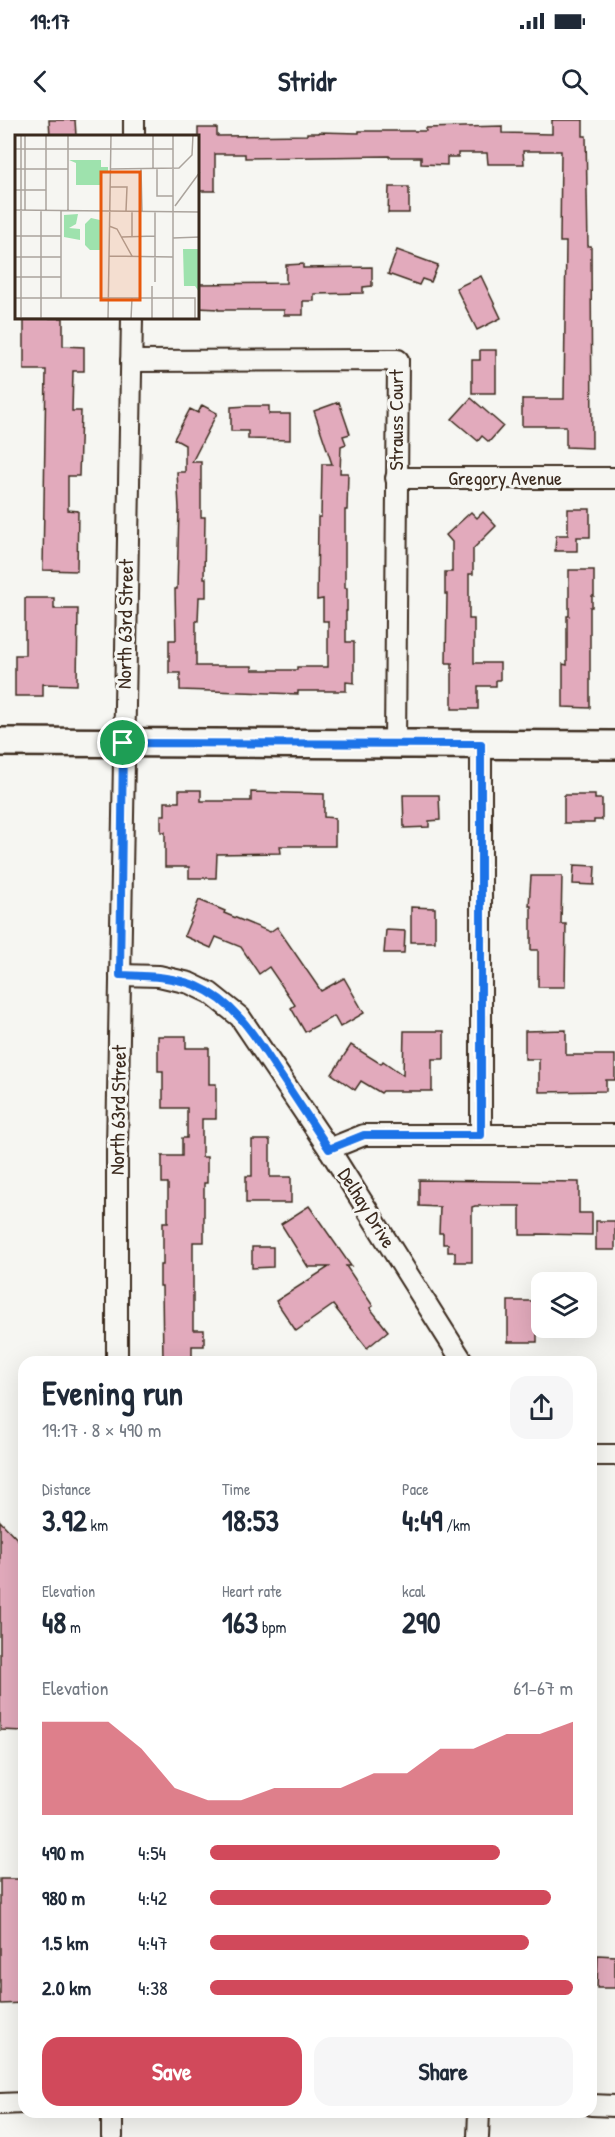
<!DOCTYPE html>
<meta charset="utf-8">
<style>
body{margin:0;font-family:"Patrick Hand",sans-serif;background:#f6f6f7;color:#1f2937;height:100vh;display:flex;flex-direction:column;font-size:22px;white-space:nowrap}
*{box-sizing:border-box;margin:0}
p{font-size:20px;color:#747a83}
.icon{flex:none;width:33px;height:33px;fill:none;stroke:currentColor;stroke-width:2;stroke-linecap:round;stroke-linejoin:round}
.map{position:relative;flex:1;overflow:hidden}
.panel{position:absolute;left:18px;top:1236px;width:579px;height:762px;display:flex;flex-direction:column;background:#fff;border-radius:18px;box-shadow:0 6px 24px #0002}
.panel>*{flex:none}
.fabs{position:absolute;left:531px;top:1152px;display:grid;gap:12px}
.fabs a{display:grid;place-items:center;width:66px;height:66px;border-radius:12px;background:#fff;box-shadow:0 6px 24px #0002;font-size:30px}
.pin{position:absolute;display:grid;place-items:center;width:51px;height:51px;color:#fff;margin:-26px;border:3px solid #fff;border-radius:50%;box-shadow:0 2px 6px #0007}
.round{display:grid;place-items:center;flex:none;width:63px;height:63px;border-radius:18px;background:#f6f6f7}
.head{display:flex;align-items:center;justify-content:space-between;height:102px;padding:0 24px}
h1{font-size:33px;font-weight:800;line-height:45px}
.figures{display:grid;grid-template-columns:repeat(3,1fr);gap:9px;height:102px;padding:6px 24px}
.figures div{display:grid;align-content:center}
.figures b{font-size:30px;font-weight:800}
.figures small{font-size:16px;font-weight:400}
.figures p{font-size:16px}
.chart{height:168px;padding:12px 24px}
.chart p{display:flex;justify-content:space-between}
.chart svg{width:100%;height:108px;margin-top:6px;fill:#d1495b;opacity:.7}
.cta{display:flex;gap:12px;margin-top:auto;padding:12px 24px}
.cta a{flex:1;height:69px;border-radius:18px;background:#d1495b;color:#fff;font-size:24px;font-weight:800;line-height:69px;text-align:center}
.cta a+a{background:#f6f6f7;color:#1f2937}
ul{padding:0 24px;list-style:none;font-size:20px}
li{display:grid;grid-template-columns:96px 72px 1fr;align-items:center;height:45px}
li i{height:15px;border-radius:8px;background:#d1495b}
.status{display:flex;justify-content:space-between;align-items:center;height:42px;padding:0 30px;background:#fff;direction:ltr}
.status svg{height:16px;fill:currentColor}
header{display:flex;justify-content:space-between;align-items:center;height:78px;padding:0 24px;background:#fff;font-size:27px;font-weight:800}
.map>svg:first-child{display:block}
.building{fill:#e2aabc;stroke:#3b2a1e;stroke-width:1.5}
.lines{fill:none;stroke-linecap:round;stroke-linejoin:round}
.minor-casing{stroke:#3b2a1e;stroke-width:24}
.secondary-casing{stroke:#3b2a1e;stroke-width:32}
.minor{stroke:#f6f6f2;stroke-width:20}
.secondary{stroke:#f6f6f2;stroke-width:27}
.route-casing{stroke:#fff;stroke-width:12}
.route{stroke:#1a73e8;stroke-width:8}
.labels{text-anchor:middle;stroke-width:6;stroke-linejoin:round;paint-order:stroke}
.street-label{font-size:20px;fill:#3b2a1e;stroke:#f6f6f2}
.inset-road{fill:none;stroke:#aba49d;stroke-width:1.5}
.view{fill:#e8590c;fill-opacity:0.15;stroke:#e8590c;stroke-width:3}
.inset-edge{fill:none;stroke:#3b2a1e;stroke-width:3}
</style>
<div class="status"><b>19:17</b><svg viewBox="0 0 49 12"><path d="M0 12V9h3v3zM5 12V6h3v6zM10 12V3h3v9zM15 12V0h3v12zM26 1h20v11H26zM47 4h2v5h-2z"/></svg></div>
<header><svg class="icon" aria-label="back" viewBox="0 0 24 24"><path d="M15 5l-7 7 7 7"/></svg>Stridr<svg class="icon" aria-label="search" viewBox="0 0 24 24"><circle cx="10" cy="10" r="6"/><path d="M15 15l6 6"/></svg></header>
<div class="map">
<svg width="615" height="2017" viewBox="0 0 615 2017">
<rect width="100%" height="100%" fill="#f6f6f2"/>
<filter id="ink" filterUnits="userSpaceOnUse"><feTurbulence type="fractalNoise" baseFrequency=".0167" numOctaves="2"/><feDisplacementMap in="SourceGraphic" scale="12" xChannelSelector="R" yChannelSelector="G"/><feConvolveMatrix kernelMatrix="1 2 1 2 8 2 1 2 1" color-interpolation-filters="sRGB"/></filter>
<g filter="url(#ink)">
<g class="building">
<polygon points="49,0 75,0 76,16 50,16"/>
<polygon points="552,0 583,0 583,16 586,16 588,126 591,126 592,328 566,327 566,306 522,306 522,279 564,279 566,122 560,122 561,31 523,31 524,44 488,44 487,33 458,33 458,37 447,37 447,45 421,44 421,37 389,37 389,36 245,38 245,34 215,34 215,71 198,71 198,8 217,8 217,16 307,15 307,13 319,13 319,12 359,13 359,11 426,11 426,8 502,6 502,13 552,14"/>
<polygon points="389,67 409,67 409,93 388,93"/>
<polygon points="397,130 438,145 431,162 422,159 419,165 388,154"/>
<polygon points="303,144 303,148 372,147 372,166 363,167 363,173 314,174 314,181 303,181 303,195 284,195 284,190 218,190 218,189 198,188 198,164 286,163 286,145"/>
<polygon points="481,156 501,198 477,210 456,168"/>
<polygon points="24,198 63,198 63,226 84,227 84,251 73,251 72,291 81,291 79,356 68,356 68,390 78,391 77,451 43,450 46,250 24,250"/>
<polygon points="480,230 496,230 496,273 472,273 472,240 480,240"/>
<polygon points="471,278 503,306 489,322 482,316 478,321 452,299"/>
<polygon points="339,282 350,314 343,316 346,324 341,326 340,353 348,353 347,390 345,390 345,468 347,468 347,491 346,491 346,522 354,522 354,563 346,562 346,571 298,571 298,574 180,570 180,553 169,553 169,520 176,520 175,469 177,469 179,388 177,352 185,352 185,325 174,319 190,289 198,293 202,285 217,293 192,342 201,342 201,397 205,397 204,458 206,458 206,477 199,477 198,501 196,501 196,546 252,546 252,550 297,550 297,547 328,547 328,501 323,501 323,479 317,480 318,397 321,397 322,344 332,344 314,291"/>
<polygon points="248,286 269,286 269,294 290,294 290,320 248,319 248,311 231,311 231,287"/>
<polygon points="568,389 590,389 590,417 577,417 577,431 555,431 556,415 568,415"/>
<polygon points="471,392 477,398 483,392 496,406 473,429 473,454 469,454 469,499 474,499 474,543 500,543 500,560 496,560 496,566 478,566 478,589 452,589 452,543 446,543 447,474 445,474 445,452 452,452 452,422 446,415"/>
<polygon points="569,450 594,450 594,476 592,476 592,487 590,487 590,588 563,587 563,544 567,545 567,496 569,496"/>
<polygon points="25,478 54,478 54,489 78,489 77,565 43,564 43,576 15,576 15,535 25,535"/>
<polygon points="179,670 201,670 201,681 251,681 251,672 324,674 324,697 335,698 335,726 280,726 281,733 217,734 216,758 189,758 189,747 165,747 165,712 161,712 161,695 165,695 165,682 179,682"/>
<polygon points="403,675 439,675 440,700 429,701 429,707 404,708"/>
<polygon points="564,675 595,675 595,679 602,679 602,700 594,700 594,703 564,703"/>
<polygon points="574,745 595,746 594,765 573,764"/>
<polygon points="531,756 562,756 561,804 566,804 565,867 538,867 538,830 531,830 531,786 529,786"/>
<polygon points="199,780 225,791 224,793 270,812 277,807 321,871 344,858 364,893 340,907 334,896 305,912 291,888 295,885 269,847 259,854 241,827 216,817 211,828 184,816"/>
<polygon points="411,787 435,788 435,822 411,822"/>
<polygon points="386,810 405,811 404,833 384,833"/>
<polygon points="566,910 566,935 615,935 615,960 606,960 606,971 539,972 539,939 525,939 525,911"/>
<polygon points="404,911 444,911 444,939 432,939 432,971 383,971 381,973 361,961 355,970 332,954 351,925 381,944 383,941 403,955"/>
<polygon points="158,916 186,916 186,928 209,928 209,964 216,964 216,999 202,999 202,1037 207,1037 207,1063 204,1063 204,1122 193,1122 193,1210 204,1210 204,1226 192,1226 192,1241 163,1241 162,1166 160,1166 160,1145 163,1145 163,1102 168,1102 168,1063 162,1063 162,1036 182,1036 182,1018 187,1018 187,988 163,988 163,951 158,951"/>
<polygon points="252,1020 270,1020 270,1057 291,1057 291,1083 246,1083 246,1056 252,1056"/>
<polygon points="419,1060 579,1062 579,1093 592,1093 592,1115 537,1114 537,1115 520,1115 520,1086 475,1086 472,1087 472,1142 455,1142 455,1132 448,1132 448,1124 443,1124 443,1113 439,1113 440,1087 419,1086"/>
<polygon points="309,1086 351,1146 346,1146 373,1186 370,1188 388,1211 367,1228 333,1185 296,1211 276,1181 329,1147 308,1147 281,1104"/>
<rect x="596" y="1101" width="19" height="29"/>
<polygon points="252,1127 273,1127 273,1147 252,1148"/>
<rect x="508" y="1181" width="29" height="41"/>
<polygon points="0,1401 24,1426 24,1611 0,1610"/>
<polygon points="0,1759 24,1759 24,1883 0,1884"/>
<polygon points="598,1835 615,1836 615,1868 597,1868"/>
</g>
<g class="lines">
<g class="minor-casing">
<g id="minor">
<polyline points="134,16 134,0"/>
<polyline points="131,241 398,240 395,625"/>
<polyline points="396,358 615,358"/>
<polyline points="481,624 481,1015"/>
<polyline points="120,855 159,856 189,863 210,873 240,897 329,1029 463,1242"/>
<polyline points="329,1029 364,1015 615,1015"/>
<polyline points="117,1242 117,1028 132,198"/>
<polyline points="591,1335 615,1335"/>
<polyline points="0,1984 24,1983"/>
<polyline points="591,1985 615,1986"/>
<polyline points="112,2017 112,1992"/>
<polyline points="478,2017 479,1992"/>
</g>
</g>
<g class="secondary-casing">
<polyline id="secondary" points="0,622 615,625"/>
</g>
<use href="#minor" class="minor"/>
<use href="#secondary" class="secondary"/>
</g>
</g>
<g class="lines" filter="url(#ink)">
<g class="route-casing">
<path id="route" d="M123,623l358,1v391h-117l-35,14c-16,-24 -32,-49 -48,-73 -23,-35 -44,-73 -84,-90 -25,-10 -50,-10 -77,-11z"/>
</g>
<use href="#route" class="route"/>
</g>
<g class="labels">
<g class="street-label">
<text transform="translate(396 300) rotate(-90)" y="7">Strauss Court</text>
<text x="505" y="365">Gregory Avenue</text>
<text transform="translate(125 504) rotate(-89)" y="7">North 63rd Street</text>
<text transform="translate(118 990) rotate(-89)" y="7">North 63rd Street</text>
<text transform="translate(367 1088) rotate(58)" y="7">Delhay Drive</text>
</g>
</g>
<g transform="translate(15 15)">
<rect width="184" height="184" fill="#f6f6f2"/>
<path d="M54,25h32v7h7v4h-7v14h-25v-22zM63,79l-2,10 -7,4 11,1v11l-16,-3v-22zM76,83l9,2v30h-10l-5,-5v-21zM168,114h16v43l-4,-6h-11z" fill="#9ee2ad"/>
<path class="inset-road" d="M10,0v76M53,0v76M158,0v77M0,14h158M0,34h53M95,34l69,-1 13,-13 1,-20M126,34l1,43M138,34v-34M142,34v27h16M95,52h17l-1,24M0,55h31M160,71l25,-34M0,75l185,2M6,75v-75M31,76v-76M46,76v87M117,76v25M94,91l8,3 15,27M0,101h46M107,102l33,-1M158,103l27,-1M94,121l64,1M0,122h46M0,142h46M140,147v-70M0,163h180v21M0,183l180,1M6,183v-108M26,184v-108M93,184l3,-184M116,184l1,-21M137,184v-33M158,184v-107"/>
<path class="view" d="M86,37h39v128h-39z"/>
<rect width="184" height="184" class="inset-edge"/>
</g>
</svg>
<div class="fabs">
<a><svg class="icon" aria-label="layers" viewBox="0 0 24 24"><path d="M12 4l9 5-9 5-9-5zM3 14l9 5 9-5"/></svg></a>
</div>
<div class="pin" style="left:123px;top:623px;background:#1e9e55"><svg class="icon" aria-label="arrive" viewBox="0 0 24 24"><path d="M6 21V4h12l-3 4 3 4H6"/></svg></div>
<section class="panel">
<div class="head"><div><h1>Evening run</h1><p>19:17 · 8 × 490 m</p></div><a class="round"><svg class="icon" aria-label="share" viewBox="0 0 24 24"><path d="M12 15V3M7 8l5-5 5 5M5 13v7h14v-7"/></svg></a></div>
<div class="figures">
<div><p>Distance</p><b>3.92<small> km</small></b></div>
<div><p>Time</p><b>18:53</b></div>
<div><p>Pace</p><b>4:49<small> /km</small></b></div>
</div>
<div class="figures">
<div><p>Elevation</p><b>48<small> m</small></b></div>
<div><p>Heart rate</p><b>163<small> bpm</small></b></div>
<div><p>kcal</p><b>290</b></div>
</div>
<div class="chart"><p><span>Elevation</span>61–67 m</p>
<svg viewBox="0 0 160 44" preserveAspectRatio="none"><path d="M0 44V6L10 6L20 6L30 17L40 33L50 38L60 38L70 33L80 33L90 33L100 27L110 27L120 17L130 17L140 11L150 11L160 6V44z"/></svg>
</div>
<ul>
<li><b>490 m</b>4:54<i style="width:80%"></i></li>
<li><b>980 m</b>4:42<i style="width:94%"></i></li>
<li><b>1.5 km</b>4:47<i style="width:88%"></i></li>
<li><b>2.0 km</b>4:38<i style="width:100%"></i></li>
</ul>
<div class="cta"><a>Save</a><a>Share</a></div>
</section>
</div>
